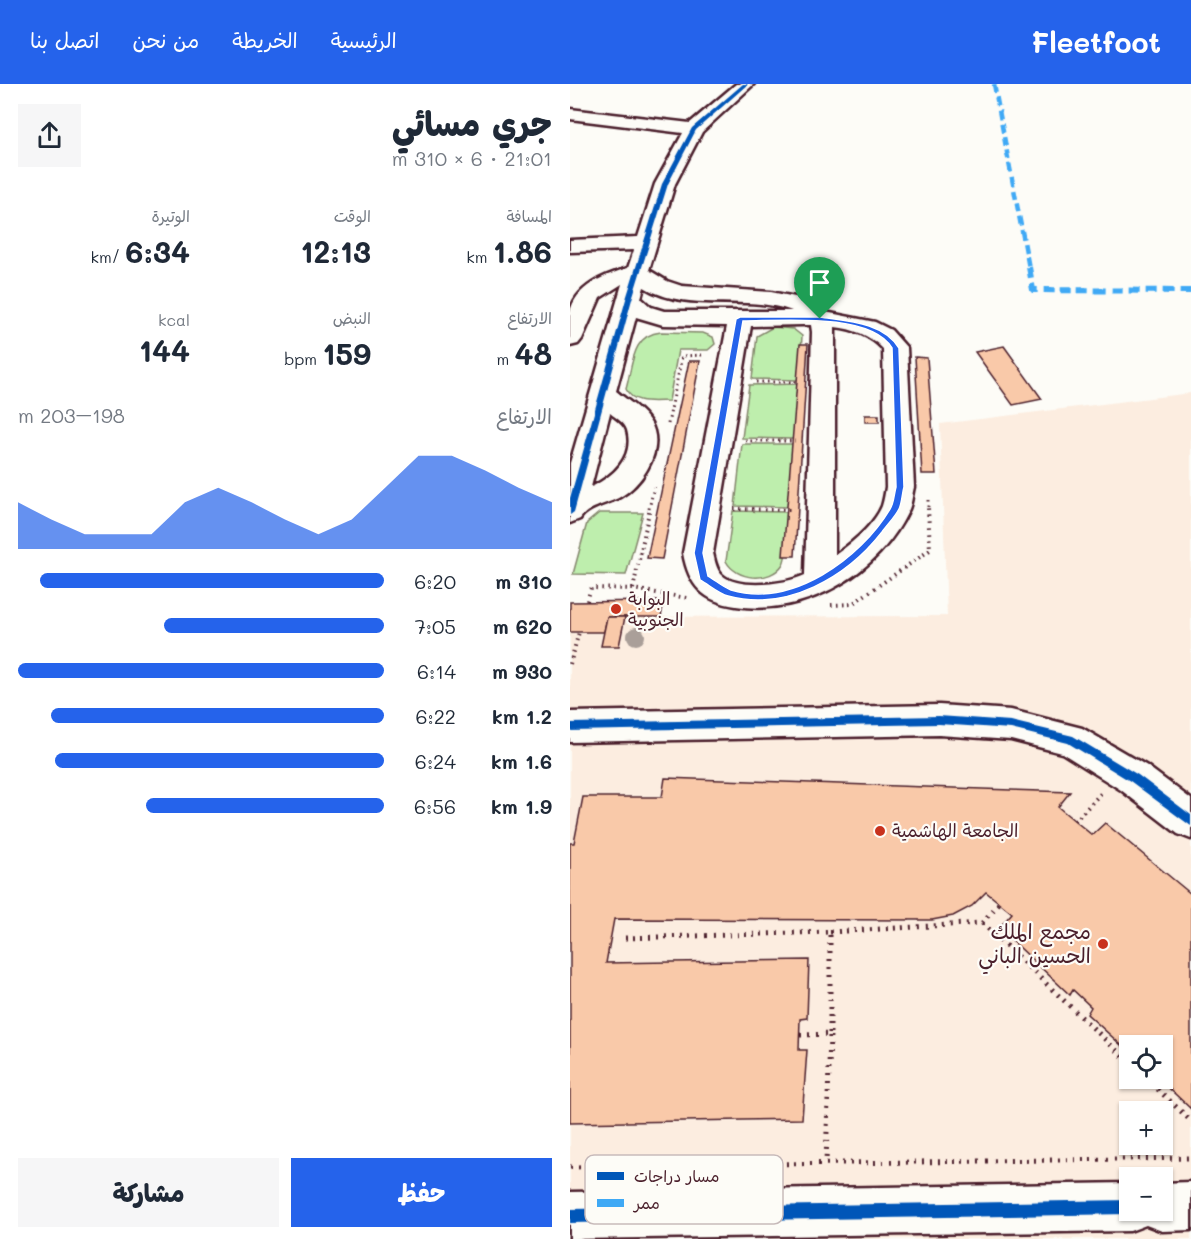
<!DOCTYPE html>
<html lang="ar">
<meta charset="utf-8">
<style>
body{margin:0;font-family:Mali,"Playpen Sans Arabic",sans-serif;background:#f6f6f7;color:#1f2937;direction:rtl;height:100vh;display:flex;flex-direction:column;font-size:22px;white-space:nowrap}
*{box-sizing:border-box;margin:0}
p{font-size:20px;color:#747a83}
.icon{flex:none;width:33px;height:33px;fill:none;stroke:currentColor;stroke-width:2;stroke-linecap:round;stroke-linejoin:round}
.map{position:relative;flex:1;overflow:hidden;direction:ltr}
.panel{display:flex;flex-direction:column;background:#fff;width:570px}
.panel>*{flex:none}
.buttons{position:absolute;left:549px;top:951px;display:grid;gap:12px}
.buttons a{display:grid;place-items:center;width:54px;height:54px;border-radius:0px;background:#fff;box-shadow:0 2px 4px #0004;font-size:30px}
.pin{position:absolute;display:grid;place-items:center;width:51px;height:51px;color:#fff;margin:-62px -26px;border-radius:50% 50% 50% 0;rotate:-45deg;box-shadow:0 0 6px #0007}
.pin .icon{rotate:45deg}
.round{display:grid;place-items:center;flex:none;width:63px;height:63px;border-radius:0px;background:#f6f6f7}
.head{display:flex;align-items:center;justify-content:space-between;height:102px;padding:0 18px}
h1{font-size:33px;font-weight:800;line-height:45px}
.stats{display:grid;grid-template-columns:repeat(3,1fr);gap:9px;height:102px;padding:6px 18px}
.stats div{display:grid;align-content:center}
.stats b{font-size:30px;font-weight:800}
.stats small{font-size:16px;font-weight:400}
.stats p{font-size:16px}
.chart{height:168px;padding:12px 18px}
.chart p{display:flex;justify-content:space-between}
.chart svg{width:100%;height:108px;margin-top:6px;fill:#2563eb;opacity:.7}
.primary-button{display:flex;gap:12px;margin-top:auto;padding:12px 18px}
.primary-button a{flex:1;height:69px;border-radius:0px;background:#2563eb;color:#fff;font-size:24px;font-weight:800;line-height:69px;text-align:center}
.primary-button a+a{background:#f6f6f7;color:#1f2937}
ul{padding:0 18px;list-style:none;font-size:20px}
li{display:grid;grid-template-columns:96px 72px 1fr;align-items:center;height:45px}
li i{height:15px;border-radius:8px;background:#2563eb}
header{display:flex;align-items:center;gap:36px;box-sizing:border-box;height:84px;padding:0 30px;background:#2563eb;color:#fff}
header strong{font-size:28px}
nav{display:flex;gap:33px;margin-inline-start:auto;font-size:21px}
main{display:flex;flex:1;min-height:0}
.map>svg:first-child{display:block}
.built{fill:#fcede0;fill-rule:evenodd}
.green{fill:#beeead;stroke:#84866c;stroke-width:1.5}
.building{fill:#f9c9a9;stroke:#4a1f2b;stroke-width:1.5}
.lines{fill:none;stroke-linecap:round;stroke-linejoin:round}
.minor-casing{stroke:#4a1f2b;stroke-width:5}
.path-far2{stroke:#4a1f2b;stroke-width:3;stroke-dasharray:1.5 4;stroke-linecap:butt}
.path-far1{stroke:#4a1f2b;stroke-width:4;stroke-dasharray:1.5 4.5;stroke-linecap:butt}
.path{stroke:#4a1f2b;stroke-width:5;stroke-dasharray:2 6;stroke-linecap:butt}
.minor{fill:#fdfcf7;fill-rule:evenodd}
.quiet-far1{stroke:#3fa9f5;stroke-width:4.5;stroke-dasharray:9 4.5;stroke-linecap:butt}
.quiet{stroke:#3fa9f5;stroke-width:6;stroke-dasharray:11 6;stroke-linecap:butt}
.cycleway-casing{stroke:#fdfcf7;stroke-width:4}
.cycleway{fill:#0057b8;fill-rule:evenodd}
.tree{fill:#aa9f99}
.route{fill:#2563eb;stroke:#fff;stroke-width:1.5;fill-rule:evenodd}
.poi-dot{fill:#c8321e;stroke:#fdfcf7;stroke-width:2}
.labels{text-anchor:middle;stroke-width:4.5;stroke-linejoin:round;paint-order:stroke}
.poi-label{font-size:18px;fill:#4a1f2b;stroke:#fdfcf7;text-anchor:start}
.near-poi-label{font-size:21px;fill:#4a1f2b;stroke:#fdfcf7;text-anchor:end}
.key{fill:#fdfcf7;stroke:#c7baba;stroke-width:1.5}
.key-label{font-size:16px;fill:#4a1f2b}
</style>
<header>
<strong>Fleetfoot</strong>
<nav><a>الرئيسية</a><a>الخريطة</a><a>من نحن</a><a>اتصل بنا</a></nav>
</header>
<main>
<div class="map">
<svg width="621" height="1155" viewBox="0 0 621 1155">
<rect width="100%" height="100%" fill="#fdfcf7"/>
<filter id="ink" filterUnits="userSpaceOnUse"><feTurbulence type="fractalNoise" baseFrequency=".0167" numOctaves="2"/><feDisplacementMap in="SourceGraphic" scale="12" xChannelSelector="R" yChannelSelector="G"/><feConvolveMatrix kernelMatrix="1 2 1 2 8 2 1 2 1" color-interpolation-filters="sRGB"/></filter>
<g filter="url(#ink)">
<path class="built" d="M621,309v846h-621v-622l377,-1 -7,-192zM560,962h32v32h-32zM560,1028h32v32h-32zM560,1094h32v32h-32z"/>
<g class="green">
<polygon points="203,243 223,245 232,252 229,296 182,295 187,252"/>
<path d="M91,248l42,1 10,4 2,7 -7,6h-30l-9,51c-15,0 -36,4 -43,-12 7,-24 5,-54 35,-57z"/>
<polygon points="228,300 223,355 172,354 179,301"/>
<polygon points="172,360 225,360 219,423 165,422"/>
<path d="M163,427l56,1c-1,12 -1,43 -6,52 -13,20 -47,16 -57,-3z"/>
<polygon points="29,429 73,429 56,491 3,490 17,439"/>
</g>
<g class="building">
<polygon points="230,260 238,260 225,472 213,472"/>
<polygon points="434,262 472,315 443,321 405,268"/>
<polygon points="345,273 357,274 366,390 352,390"/>
<polygon points="119,277 130,277 92,475 77,474"/>
<rect x="295" y="331" width="14" height="7"/>
<polygon points="94,517 91,533 37,533 34,548 0,548 0,518"/>
<polygon points="37,533 55,533 49,562 31,562"/>
<polygon points="95,694 500,708 488,723 522,751 535,739 621,810 621,1025 588,994 592,994 592,962 560,962 560,969 517,930 521,923 503,906 500,911 429,844 442,829 416,808 402,822 383,832 362,836 44,835 36,879 239,876 237,934 230,935 229,966 237,966 232,1035 0,1039 0,759 4,759 13,713 92,713"/>
</g>
<g class="lines">
<g class="minor-casing">
<g id="minor">
<path d="M166,0h18l-52,48 -27,52 -26,86 18,11 15,5 89,6 29,6 17,6 8,8 50,10 16,8 16,18 7,139c-2,7 -2,15 -5,22 -29,64 -103,108 -173,97 -33,-5 -47,-20 -53,-53l44,-227 -64,-1 -27,-8 -20,74c13,11 34,23 38,40 7,25 -14,55 -34,66 -12,7 -33,10 -40,22l-10,4v-60l52,-179 -22,14 -18,41 -4,5 -8,2c0,-10 0,-23 0,-33 5,-27 35,-38 58,-45l6,-18 -64,2v-12l68,-3 17,-53 28,-51 -113,-14v-10l120,14zM74,203c44,27 101,6 148,24h-128l-13,-4 -10,-9zM232,241h9l1,7 -7,243c-18,9 -67,15 -83,0 -6,-6 -7,-14 -9,-22l38,-227zM265,243c18,2 35,8 48,22l3,138c-1,6 -2,13 -4,19 -8,19 -30,37 -47,49zM40,329c6,5 15,10 17,17 8,28 -15,47 -36,57z"/>
<polygon points="369,621 441,626 512,644 577,682 621,715 621,755 608,750 551,706 492,669 441,656 369,651 0,658 0,628"/>
<polygon points="621,1098 621,1146 592,1147 576,1141 560,1147 0,1155 0,1108 560,1099 560,1126 592,1126 592,1099"/>
</g>
</g>
<g class="path-far2">
<polyline points="186,298 226,298"/>
<polyline points="98,340 112,272 133,271"/>
<polyline points="175,357 225,357"/>
<polyline points="358,416 358,425"/>
<polyline points="79,425 84,403"/>
</g>
<g class="path-far1">
<polyline points="164,425 223,426"/>
<polyline points="63,505 80,423"/>
<polyline points="17,517 21,504 63,505 117,514"/>
<polyline points="261,521 282,520 360,466 358,423"/>
<polyline points="0,580 9,548"/>
<polyline points="505,737 531,709"/>
</g>
<g class="path">
<polyline points="412,839 560,979"/>
<polyline points="260,848 412,839 430,818"/>
<polyline points="55,854 260,848 260,950"/>
<polyline points="230,951 260,950 256,1079"/>
<polyline points="576,994 621,1037"/>
<polyline points="0,1083 621,1074"/>
</g>
<use href="#minor" class="minor"/>
<polyline class="quiet-far1" points="424,0 459,184"/>
<polyline class="quiet" points="459,183 463,206 621,207"/>
<g class="cycleway-casing">
<g id="cycleway">
<polygon points="173,0 178,0 126,46 98,100 62,215 4,428 0,431 0,414 56,215 92,100 122,44"/>
<polygon points="369,632 441,637 503,652 568,691 621,731 621,742 560,697 498,659 441,645 369,640 0,647 0,639"/>
<polygon points="560,1116 560,1126 565,1126 560,1130 0,1139 0,1125"/>
</g>
</g>
<use href="#cycleway" class="cycleway"/>
</g>
<circle class="tree" cx="66" cy="552" r="9"/>
</g>
<path class="route" d="M250,233c27,4 63,5 79,31l5,139c-2,7 -2,16 -5,22 -4,8 -12,16 -17,23 -35,45 -95,80 -154,64 -9,-2 -19,-11 -28,-16l-6,-27 42,-234 4,-2zM173,237c37,0 127,-9 149,27l4,139c-2,7 -2,16 -6,22 -30,50 -98,99 -159,81 -8,-3 -16,-10 -23,-14l-5,-23z"/>
<g class="poi-dot">
<circle cx="46" cy="525" r="6"/>
<circle cx="310" cy="747" r="6"/>
<circle cx="533" cy="860" r="6"/>
</g>
<g class="labels">
<g class="poi-label">
<text x="58" y="521">البوابة<tspan x="58" dy="21">الجنوبية</tspan></text>
<text x="322" y="753">الجامعة الهاشمية</text>
</g>
<g class="near-poi-label">
<text x="521" y="855">مجمع الملك<tspan x="521" dy="24">الحسين الباني</tspan></text>
</g>
</g>
<rect x="15" y="1071" width="198" height="69" rx="9" class="key"/>
<rect x="27" y="1088" width="27" height="8" fill="#0057b8"/>
<rect x="27" y="1115" width="27" height="8" fill="#3fa9f5"/>
<g class="key-label">
<text x="64" y="1098">مسار دراجات</text>
<text x="64" y="1125">ممر</text>
</g>
</svg>
<div class="buttons">
<a><svg class="icon" aria-label="locate" viewBox="0 0 24 24"><circle cx="12" cy="12" r="6"/><path d="M12 2v4M12 18v4M2 12h4M18 12h4"/></svg></a>
<a>+</a>
<a>−</a>
</div>
<div class="pin" style="left:250px;top:235px;background:#1e9e55"><svg class="icon" aria-label="arrive" viewBox="0 0 24 24"><path d="M6 21V4h12l-3 4 3 4H6"/></svg></div>
</div>
<section class="panel">
<div class="head"><div><h1>جري مسائي</h1><p>21:01 · 6 × 310 m</p></div><a class="round"><svg class="icon" aria-label="share" viewBox="0 0 24 24"><path d="M12 15V3M7 8l5-5 5 5M5 13v7h14v-7"/></svg></a></div>
<div class="stats">
<div><p>المسافة</p><b>1.86<small> km</small></b></div>
<div><p>الوقت</p><b>12:13</b></div>
<div><p>الوتيرة</p><b>6:34<small> /km</small></b></div>
</div>
<div class="stats">
<div><p>الارتفاع</p><b>48<small> m</small></b></div>
<div><p>النبض</p><b>159<small> bpm</small></b></div>
<div><p>kcal</p><b>144</b></div>
</div>
<div class="chart"><p><span>الارتفاع</span>198–203 m</p>
<svg viewBox="0 0 160 44" preserveAspectRatio="none"><path d="M0 44V25L10 32L20 38L30 38L40 38L50 25L60 19L70 25L80 32L90 38L100 32L110 19L120 6L130 6L140 12L150 19L160 25V44z"/></svg>
</div>
<ul>
<li><b>310 m</b>6:20<i style="width:94%"></i></li>
<li><b>620 m</b>7:05<i style="width:60%"></i></li>
<li><b>930 m</b>6:14<i style="width:100%"></i></li>
<li><b>1.2 km</b>6:22<i style="width:91%"></i></li>
<li><b>1.6 km</b>6:24<i style="width:90%"></i></li>
<li><b>1.9 km</b>6:56<i style="width:65%"></i></li>
</ul>
<div class="primary-button"><a>حفظ</a><a>مشاركة</a></div>
</section>
</main>
